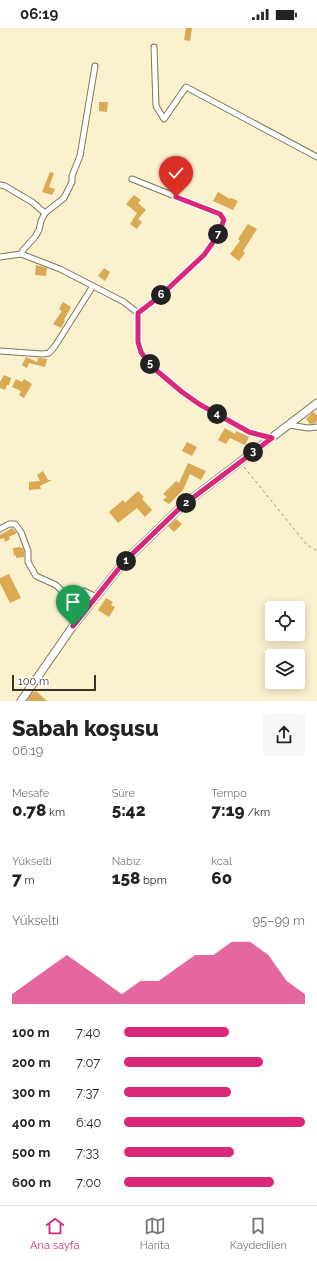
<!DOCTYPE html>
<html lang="tr">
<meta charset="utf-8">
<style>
body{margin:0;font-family:Raleway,sans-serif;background:#f6f6f6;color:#222;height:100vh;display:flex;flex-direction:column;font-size:15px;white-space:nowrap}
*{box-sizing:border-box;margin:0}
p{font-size:13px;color:#767676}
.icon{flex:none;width:22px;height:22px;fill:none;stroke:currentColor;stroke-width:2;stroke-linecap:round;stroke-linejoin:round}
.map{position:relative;height:673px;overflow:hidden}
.drawer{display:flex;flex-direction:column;background:#fff;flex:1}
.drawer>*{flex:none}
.tools{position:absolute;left:265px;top:573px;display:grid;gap:8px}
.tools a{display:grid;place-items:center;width:40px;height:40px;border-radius:4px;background:#fff;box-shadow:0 2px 10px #0003;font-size:20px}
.scale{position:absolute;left:12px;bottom:10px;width:84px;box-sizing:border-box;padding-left:4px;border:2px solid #383528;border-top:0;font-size:11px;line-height:14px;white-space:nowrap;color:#383528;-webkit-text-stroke:3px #fefefe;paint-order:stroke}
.pin{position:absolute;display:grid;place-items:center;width:34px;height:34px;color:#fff;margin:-41px -17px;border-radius:50% 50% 50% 0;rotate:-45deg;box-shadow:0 0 4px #0007}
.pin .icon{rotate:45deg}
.km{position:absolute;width:20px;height:20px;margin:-10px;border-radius:50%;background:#222;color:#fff;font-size:11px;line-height:20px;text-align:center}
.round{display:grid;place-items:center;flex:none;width:42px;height:42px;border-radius:4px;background:#f6f6f6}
.head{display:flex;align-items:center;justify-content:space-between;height:68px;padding:0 12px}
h1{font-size:22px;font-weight:800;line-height:30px}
.metrics{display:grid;grid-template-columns:repeat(3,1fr);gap:6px;height:68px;padding:4px 12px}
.metrics div{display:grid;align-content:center}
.metrics b{font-size:17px;font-weight:800}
.metrics small{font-size:11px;font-weight:400}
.metrics p{font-size:11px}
.chart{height:112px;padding:8px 12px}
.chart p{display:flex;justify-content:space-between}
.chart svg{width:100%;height:72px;margin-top:4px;fill:#db2777;opacity:.7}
ul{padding:0 12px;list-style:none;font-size:13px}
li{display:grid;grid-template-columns:64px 48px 1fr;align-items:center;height:30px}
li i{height:10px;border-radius:5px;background:#db2777}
.status{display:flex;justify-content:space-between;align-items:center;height:28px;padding:0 20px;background:#fff;direction:ltr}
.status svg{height:11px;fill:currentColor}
.menu{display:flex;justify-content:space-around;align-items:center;height:56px;border-top:1px solid #e0e0e0;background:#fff;font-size:11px;color:#767676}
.menu a{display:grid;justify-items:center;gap:2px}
.menu .on{color:#db2777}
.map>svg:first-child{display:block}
.building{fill:#dba853}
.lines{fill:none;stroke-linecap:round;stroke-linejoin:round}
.street-casing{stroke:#7d7657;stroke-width:7}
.secondary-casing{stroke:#7d7657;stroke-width:9}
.path{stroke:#9c967e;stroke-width:1;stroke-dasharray:3 3;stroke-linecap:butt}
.street{stroke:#fff;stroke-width:5}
.secondary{stroke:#fff;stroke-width:7}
.route-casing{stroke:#fff;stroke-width:8}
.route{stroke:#db2777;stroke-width:5}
</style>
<div class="status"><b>06:19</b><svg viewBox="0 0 49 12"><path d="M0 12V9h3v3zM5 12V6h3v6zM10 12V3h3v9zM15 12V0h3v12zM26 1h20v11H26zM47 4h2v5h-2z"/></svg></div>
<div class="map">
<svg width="317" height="673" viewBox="0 0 317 673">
<rect width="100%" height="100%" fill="#faf1cf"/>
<g class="building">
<polygon points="186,0 192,0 190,13 184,12"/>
<polygon points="99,74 108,74 107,84 99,83"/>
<polygon points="50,144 54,145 49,159 55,161 52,167 42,164"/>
<polygon points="218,164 230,171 231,170 238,173 233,182 213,173"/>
<polygon points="134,167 141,172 138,175 146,182 138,191 142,194 137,201 130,196 137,185 126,176"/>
<polygon points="248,196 257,201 243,223 245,225 239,233 230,226 240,213 238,211"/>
<polygon points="36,237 47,240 46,248 35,247"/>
<polygon points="104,240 110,244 105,253 98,248"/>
<polygon points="63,274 71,279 64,292 65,293 61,300 53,296 62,283 59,281"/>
<polygon points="26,329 37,334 38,330 47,331 45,339 29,335 27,340 22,337"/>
<polygon points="4,347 11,350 9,357 7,357 5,362 0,360 0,354"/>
<polygon points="16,351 22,354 24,351 32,356 24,370 19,367 21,363 12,359"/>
<polygon points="313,384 317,387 317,393 315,395 310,396 306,391"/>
<polygon points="225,400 235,406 236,403 249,409 245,417 230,410 226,416 218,412"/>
<polygon points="187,414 197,419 192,428 182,423"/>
<polygon points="188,435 206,443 201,452 190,446 183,462 169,476 163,472 167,469 163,466 176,453 179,455"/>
<polygon points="43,443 48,452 52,452 40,458 41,461 29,462 29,454 40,453 37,447"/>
<polygon points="138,463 144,469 142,471 152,482 145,489 137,480 118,495 109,484 123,472 125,475"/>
<polygon points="176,491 182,496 174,504 168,498"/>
<polygon points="12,500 17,505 9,509 10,511 5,514 4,510 0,511 0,507"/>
<polygon points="20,519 21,520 23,520 24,524 24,529 16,530 16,527 14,528 13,520"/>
<polygon points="9,546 21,570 10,575 0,555 0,550"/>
<polygon points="106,570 113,574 111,577 115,579 109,589 98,582"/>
<polygon points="36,663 47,673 27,673 32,665"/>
</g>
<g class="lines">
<g class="street-casing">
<g id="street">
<polyline points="154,19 156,78 164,91 186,59 317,129"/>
<polyline points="132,151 220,186 224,192 216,210 204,227 159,269 138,285"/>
<polyline points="0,157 5,158 32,174 45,185"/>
<polyline points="21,226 23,222 35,209 39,202 41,193 45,185 64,170 72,154 72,148 80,128 95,38"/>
<polyline points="0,229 21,226 60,241 124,274 138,285"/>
<polyline points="138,285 138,314 141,324 150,337 182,364 199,376 249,404 272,410"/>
<polyline points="0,323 42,326 49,325 55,318 93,258"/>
<polyline points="289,397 308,400 317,399"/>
<polyline points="0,501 9,496 15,496 21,504 28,523 28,534 36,548 56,557 67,568 74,568 84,563 96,569"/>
</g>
</g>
<g class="secondary-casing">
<polyline id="secondary" points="21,673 73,598 124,534 182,478 317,375"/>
</g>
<polyline class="path" points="244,439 307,517 317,523"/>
<use href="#street" class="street"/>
<use href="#secondary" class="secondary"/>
</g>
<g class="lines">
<g class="route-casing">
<polyline id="route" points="73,598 124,534 182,478 272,410 249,404 199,376 182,364 150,337 141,324 138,314 138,285 159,269 204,227 216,210 224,192 220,186 176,169"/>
</g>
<use href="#route" class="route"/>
</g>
</svg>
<div class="tools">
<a><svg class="icon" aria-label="locate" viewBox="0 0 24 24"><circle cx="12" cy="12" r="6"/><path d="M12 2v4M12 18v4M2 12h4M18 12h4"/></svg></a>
<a><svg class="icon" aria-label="layers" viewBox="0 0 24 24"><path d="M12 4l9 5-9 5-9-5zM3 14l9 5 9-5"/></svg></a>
</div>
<div class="scale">100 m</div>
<div class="pin" style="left:73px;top:598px;background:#1e9e55"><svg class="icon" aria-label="arrive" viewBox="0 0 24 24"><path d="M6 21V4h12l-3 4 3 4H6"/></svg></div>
<div class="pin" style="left:176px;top:169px;background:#d93025"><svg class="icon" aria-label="check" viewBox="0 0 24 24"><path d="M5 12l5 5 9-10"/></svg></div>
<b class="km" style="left:126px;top:533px">1</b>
<b class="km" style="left:186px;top:475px">2</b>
<b class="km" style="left:253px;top:424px">3</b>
<b class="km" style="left:217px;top:386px">4</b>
<b class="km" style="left:150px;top:336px">5</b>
<b class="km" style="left:161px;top:267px">6</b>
<b class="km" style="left:218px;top:206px">7</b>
</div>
<section class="drawer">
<div class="head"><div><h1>Sabah koşusu</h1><p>06:19</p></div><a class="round"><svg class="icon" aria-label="share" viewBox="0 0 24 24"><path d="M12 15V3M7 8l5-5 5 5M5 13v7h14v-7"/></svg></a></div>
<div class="metrics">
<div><p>Mesafe</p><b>0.78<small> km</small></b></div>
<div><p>Süre</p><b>5:42</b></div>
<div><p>Tempo</p><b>7:19<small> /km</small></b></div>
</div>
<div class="metrics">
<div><p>Yükselti</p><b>7<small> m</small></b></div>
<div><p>Nabız</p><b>158<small> bpm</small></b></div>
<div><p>kcal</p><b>60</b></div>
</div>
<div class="chart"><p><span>Yükselti</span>95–99 m</p>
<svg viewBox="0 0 160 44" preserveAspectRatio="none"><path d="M0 44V38L10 30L20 22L30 14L40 22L50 30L60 38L70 30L80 30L90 22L100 14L110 14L120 6L130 6L140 14L150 30L160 38V44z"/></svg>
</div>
<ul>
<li><b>100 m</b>7:40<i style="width:58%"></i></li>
<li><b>200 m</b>7:07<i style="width:77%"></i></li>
<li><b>300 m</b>7:37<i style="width:59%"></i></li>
<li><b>400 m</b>6:40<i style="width:100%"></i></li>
<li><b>500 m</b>7:33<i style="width:61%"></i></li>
<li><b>600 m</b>7:00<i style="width:83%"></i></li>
</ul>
</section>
<nav class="menu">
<a class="on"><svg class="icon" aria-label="home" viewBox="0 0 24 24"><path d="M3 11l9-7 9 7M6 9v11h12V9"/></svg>Ana sayfa</a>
<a><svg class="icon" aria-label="map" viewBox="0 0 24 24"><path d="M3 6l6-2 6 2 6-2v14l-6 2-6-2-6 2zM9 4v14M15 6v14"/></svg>Harita</a>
<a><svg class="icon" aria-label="saved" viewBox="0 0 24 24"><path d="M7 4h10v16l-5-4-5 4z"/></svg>Kaydedilen</a>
</nav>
